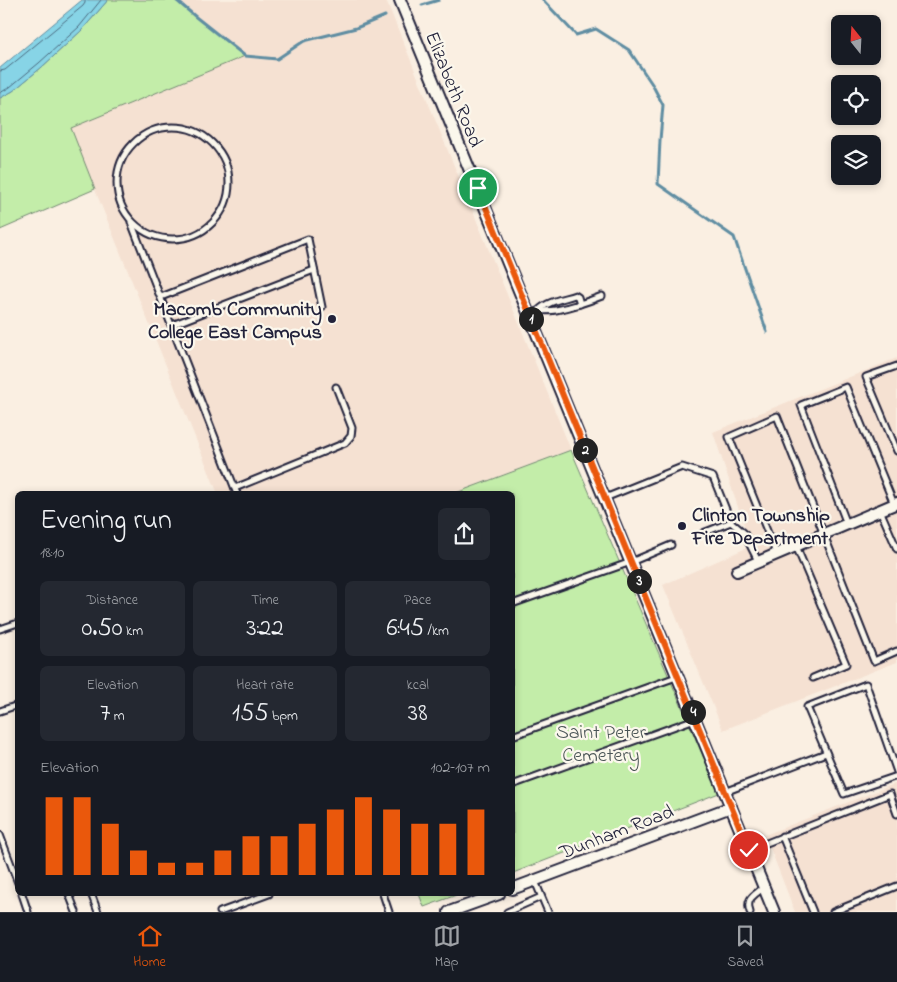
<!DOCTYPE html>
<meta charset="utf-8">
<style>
body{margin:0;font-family:"Indie Flower",sans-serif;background:#242831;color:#f1f3f6;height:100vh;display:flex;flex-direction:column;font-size:19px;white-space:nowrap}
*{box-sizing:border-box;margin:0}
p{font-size:16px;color:#9ea1a6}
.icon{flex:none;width:28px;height:28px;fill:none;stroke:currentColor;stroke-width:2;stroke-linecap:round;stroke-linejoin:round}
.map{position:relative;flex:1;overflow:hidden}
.details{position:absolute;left:15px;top:491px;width:500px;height:405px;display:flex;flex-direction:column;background:#171b24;border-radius:8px;box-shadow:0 2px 8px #0003}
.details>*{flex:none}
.needle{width:32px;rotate:342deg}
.fabs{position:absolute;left:831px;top:15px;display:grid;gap:10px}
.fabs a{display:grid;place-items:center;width:50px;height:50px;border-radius:8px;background:#171b24;box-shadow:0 2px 8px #0003;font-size:25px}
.pin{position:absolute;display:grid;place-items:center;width:42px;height:42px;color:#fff;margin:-21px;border:2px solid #fff;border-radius:50%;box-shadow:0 1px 5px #0007}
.km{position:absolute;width:25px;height:25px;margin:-12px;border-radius:50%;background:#222;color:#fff;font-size:14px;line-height:25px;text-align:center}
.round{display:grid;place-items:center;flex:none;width:52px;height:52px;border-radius:8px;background:#242831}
.overview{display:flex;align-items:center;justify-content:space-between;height:85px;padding:0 25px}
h1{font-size:28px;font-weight:600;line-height:38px}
.metrics{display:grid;grid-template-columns:repeat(3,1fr);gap:8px;height:85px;padding:5px 25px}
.metrics div{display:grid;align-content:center;border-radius:8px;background:#242831;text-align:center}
.metrics b{font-size:25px;font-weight:600}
.metrics small{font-size:14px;font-weight:400}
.metrics p{font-size:14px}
.chart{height:140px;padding:10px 25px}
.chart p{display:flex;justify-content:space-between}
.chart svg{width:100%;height:90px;margin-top:5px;stroke:#ea580c;stroke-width:6}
.tab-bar{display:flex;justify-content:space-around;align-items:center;height:70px;border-top:1px solid #363941;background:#171b24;font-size:14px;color:#9ea1a6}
.tab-bar a{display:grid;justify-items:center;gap:2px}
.tab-bar .on{color:#ea580c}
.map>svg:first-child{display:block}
.built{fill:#f5e1d2}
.green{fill:#c3eda9;stroke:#728872}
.water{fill:#87d4e6;stroke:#5f8da2}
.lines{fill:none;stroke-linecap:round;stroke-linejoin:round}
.shore{stroke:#4a697f;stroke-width:1}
.stream{stroke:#5f8da2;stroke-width:3}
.service-casing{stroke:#22223b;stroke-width:9}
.minor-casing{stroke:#22223b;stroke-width:14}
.service{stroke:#fbf7ec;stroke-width:5}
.minor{stroke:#fbf7ec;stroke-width:10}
.route-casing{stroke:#fff;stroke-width:10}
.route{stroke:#ea580c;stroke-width:6}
.poi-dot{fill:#22223b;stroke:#fbf7ec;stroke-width:2}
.labels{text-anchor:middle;stroke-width:4.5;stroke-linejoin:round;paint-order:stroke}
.street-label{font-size:20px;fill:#22223b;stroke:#fbf7ec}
.poi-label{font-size:20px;font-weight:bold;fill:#22223b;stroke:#fbf7ec;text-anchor:end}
.park-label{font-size:20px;fill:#4a5556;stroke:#fbf7ec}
</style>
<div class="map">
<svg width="897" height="912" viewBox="0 0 897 912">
<rect width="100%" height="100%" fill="#faefe2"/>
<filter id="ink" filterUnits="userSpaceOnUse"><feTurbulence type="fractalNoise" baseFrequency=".02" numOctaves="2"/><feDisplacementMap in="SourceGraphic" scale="10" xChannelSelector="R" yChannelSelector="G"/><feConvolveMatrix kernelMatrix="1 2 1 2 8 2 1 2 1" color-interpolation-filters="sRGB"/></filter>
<g filter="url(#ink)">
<g class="built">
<polygon points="176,0 386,0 571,450 453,494 218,494 70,128 245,56 197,18"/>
<polygon points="897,358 897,662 723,730 663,585 751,546 713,432"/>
<polygon points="897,783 897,912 795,912 765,835"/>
</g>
<g class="green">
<polygon points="108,0 176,0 197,18 245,56 71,128 95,189 0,230 0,98 13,91 42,67 82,30"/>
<polygon points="571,450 719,793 513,873 512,494 453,494"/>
<polygon points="419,894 459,894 424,907"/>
</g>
<polygon class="water" points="82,0 108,0 82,30 42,67 13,91 0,98 0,68"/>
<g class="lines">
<g class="shore">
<polyline points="0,71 5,70 83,6 85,3 85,0"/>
<polyline points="0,93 10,87 39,63 79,27 101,0"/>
</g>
<g class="stream">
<polyline points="176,0 197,18 245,56 277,59 304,41 356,28 385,16"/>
<polyline points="543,0 576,35 596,29 629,50 652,84 663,105 660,140 658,184 734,237 767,332"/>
<polyline points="422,5 439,0"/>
</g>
<g class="service-casing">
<g id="service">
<circle cx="173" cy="183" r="56"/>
<polyline points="131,222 237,494"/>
<polyline points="161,297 308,239 322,307"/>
<path d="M539,310c9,-9 24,-11 36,-15l3,2 2,7"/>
<path d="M530,314c10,-5 15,-2 26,-4 16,-3 31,-8 46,-14"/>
<polyline points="172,325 314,270"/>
<polyline points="897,366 866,377 897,451"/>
<polyline points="235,488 345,443 351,436 352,428 336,387"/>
<polyline points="605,498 682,467 713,477 731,522 744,533 758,561"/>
<polyline points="880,510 897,549"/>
<polyline points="847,524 801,405 846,387 894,504"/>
<polyline points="703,533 731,522"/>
<polyline points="796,546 846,664 813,678"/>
<polyline points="776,553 729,437 777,416 874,661 897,651"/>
<polyline points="512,604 631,562 671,545"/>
<polyline points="0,629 18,623"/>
<polyline points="0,711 18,705"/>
<polyline points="512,736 679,676"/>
<polyline points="897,772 866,684 807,707 844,794 897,776"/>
<polyline points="512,785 695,719"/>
<polyline points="725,792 826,753"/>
<polyline points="0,835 18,883"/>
<polyline points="782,836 813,912"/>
<polyline points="749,850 890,794 897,814"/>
<polyline points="535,881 548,912"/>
<polyline points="22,894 28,912"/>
<polyline points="69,894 76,912"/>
<polyline points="383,894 389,912"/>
<polyline points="92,896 98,912"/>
<polyline points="220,912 269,894"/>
<polyline points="507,912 541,897"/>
<path d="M750,912c-5,-14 5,-17 14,-25"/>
<polyline points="833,912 897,886"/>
</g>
</g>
<g class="minor-casing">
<g id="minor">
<path d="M400,0c125,304 250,608 374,912"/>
<polyline points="737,571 897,503"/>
<polyline points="512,889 731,807"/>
<polyline points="449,912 499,894"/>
</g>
</g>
<use href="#service" class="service"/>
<use href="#minor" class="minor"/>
</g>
</g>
<g class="lines" filter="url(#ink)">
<g class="route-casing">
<path id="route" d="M478,188c90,221 181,441 271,662"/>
</g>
<use href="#route" class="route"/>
</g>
<g class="poi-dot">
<circle cx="332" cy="319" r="5"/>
<circle cx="682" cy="526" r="5"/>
</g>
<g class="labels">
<g class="street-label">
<text transform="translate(455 89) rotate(68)" y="7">Elizabeth Road</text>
<text transform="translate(616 831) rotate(-21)" y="7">Dunham Road</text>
</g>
<g class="poi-label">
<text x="322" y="315">Macomb Community<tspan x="322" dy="23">College East Campus</tspan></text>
<text x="692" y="521" text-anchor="start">Clinton Township<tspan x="692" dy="23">Fire Department</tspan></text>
</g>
<g class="park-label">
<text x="601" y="738">Saint Peter<tspan x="601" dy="23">Cemetery</tspan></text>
</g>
</g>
</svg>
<div class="fabs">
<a><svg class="needle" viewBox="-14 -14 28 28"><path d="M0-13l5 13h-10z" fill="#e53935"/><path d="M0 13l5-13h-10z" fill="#9ea1a6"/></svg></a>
<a><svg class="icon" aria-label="locate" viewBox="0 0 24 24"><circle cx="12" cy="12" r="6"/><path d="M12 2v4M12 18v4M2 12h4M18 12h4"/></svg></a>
<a><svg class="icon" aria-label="layers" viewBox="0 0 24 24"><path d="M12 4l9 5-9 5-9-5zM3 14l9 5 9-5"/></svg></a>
</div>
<div class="pin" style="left:478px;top:188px;background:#1e9e55"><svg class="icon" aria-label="arrive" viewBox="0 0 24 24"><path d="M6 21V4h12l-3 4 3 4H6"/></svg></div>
<div class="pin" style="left:749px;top:850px;background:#d93025"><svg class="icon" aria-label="check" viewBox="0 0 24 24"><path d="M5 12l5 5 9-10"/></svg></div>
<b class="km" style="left:531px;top:319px">1</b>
<b class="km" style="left:585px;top:450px">2</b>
<b class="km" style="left:639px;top:581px">3</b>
<b class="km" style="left:693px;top:712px">4</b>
<section class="details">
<div class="overview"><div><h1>Evening run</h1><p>18:10</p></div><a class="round"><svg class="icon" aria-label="share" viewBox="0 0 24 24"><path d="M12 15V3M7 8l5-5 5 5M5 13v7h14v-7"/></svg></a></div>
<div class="metrics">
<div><p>Distance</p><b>0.50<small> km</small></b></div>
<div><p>Time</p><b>3:22</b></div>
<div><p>Pace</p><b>6:45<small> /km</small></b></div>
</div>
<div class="metrics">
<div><p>Elevation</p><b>7<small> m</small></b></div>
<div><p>Heart rate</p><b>155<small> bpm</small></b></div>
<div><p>kcal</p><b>38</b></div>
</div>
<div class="chart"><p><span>Elevation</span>102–107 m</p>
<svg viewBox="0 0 160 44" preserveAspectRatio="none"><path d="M5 44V6M15 44V6M25 44V19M35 44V32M45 44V38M55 44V38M65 44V32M75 44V25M85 44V25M95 44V19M105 44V12M115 44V6M125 44V12M135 44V19M145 44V19M155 44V12"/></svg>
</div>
</section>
</div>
<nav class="tab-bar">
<a class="on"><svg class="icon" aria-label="home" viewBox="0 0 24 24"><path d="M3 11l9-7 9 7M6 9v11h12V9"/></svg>Home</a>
<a><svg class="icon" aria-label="map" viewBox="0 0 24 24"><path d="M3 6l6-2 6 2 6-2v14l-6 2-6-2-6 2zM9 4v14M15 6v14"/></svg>Map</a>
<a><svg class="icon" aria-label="saved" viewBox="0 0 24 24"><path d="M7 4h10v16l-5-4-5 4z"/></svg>Saved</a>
</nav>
